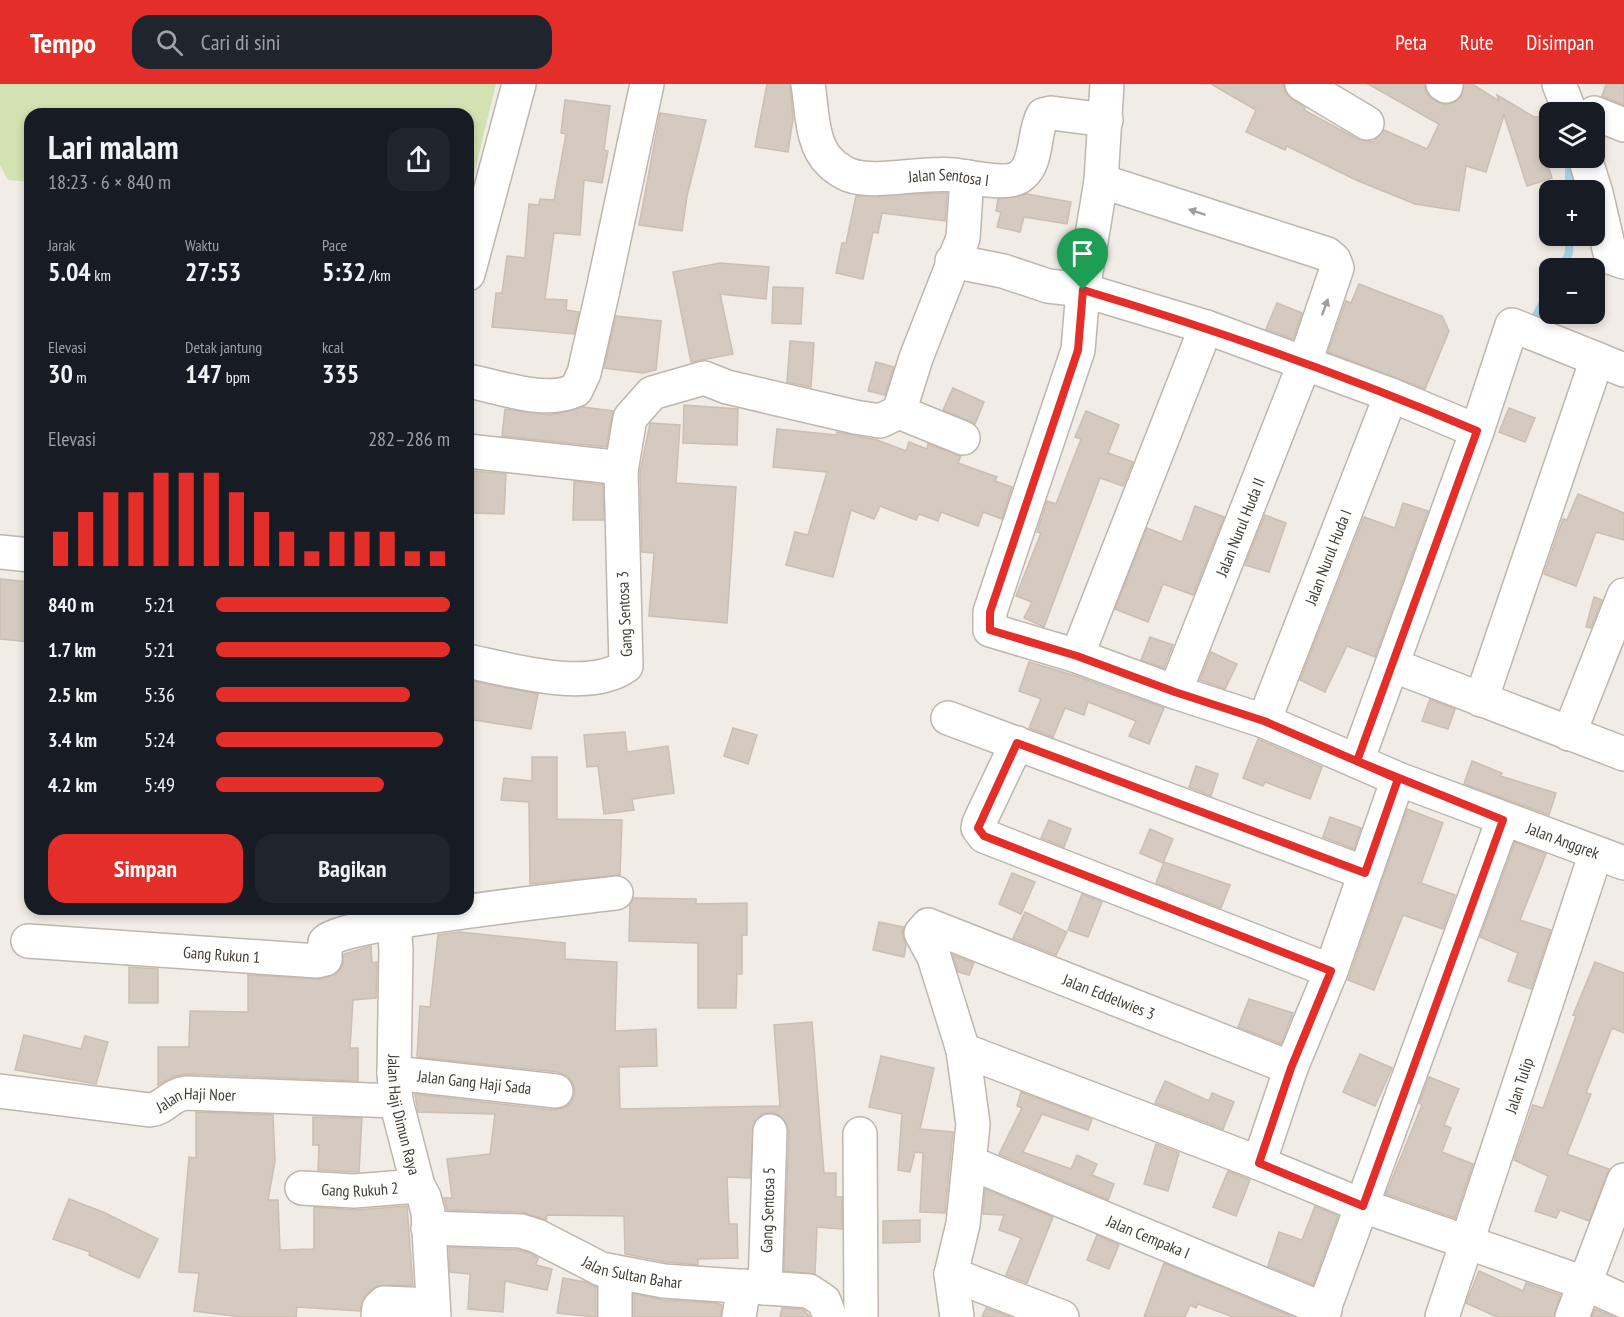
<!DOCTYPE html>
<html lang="id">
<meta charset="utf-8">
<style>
body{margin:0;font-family:"PT Sans Narrow",sans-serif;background:#20242c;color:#f1f3f6;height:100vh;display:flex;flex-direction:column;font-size:22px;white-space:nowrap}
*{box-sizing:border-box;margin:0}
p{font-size:20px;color:#9ea1a6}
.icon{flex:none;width:33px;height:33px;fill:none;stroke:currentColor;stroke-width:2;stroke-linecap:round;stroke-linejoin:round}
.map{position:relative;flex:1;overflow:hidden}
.details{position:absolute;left:24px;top:24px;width:450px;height:807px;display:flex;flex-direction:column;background:#171b24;border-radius:18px;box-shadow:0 3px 9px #0003}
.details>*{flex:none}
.controls{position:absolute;left:1539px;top:18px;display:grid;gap:12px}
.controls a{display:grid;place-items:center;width:66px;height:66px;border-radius:12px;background:#171b24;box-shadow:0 3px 9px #0003;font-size:30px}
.pin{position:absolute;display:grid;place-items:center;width:51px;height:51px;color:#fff;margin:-62px -26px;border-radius:50% 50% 50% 0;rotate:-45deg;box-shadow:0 0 6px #0007}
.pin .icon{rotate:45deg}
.round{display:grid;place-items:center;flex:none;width:63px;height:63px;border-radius:18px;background:#20242c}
.headline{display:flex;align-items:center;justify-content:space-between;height:102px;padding:0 24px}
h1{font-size:33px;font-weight:800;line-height:45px}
.stats{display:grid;grid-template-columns:repeat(3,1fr);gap:9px;height:102px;padding:6px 24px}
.stats div{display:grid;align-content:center}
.stats b{font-size:26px;font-weight:800}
.stats small{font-size:16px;font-weight:400}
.stats p{font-size:16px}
.chart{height:168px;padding:12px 24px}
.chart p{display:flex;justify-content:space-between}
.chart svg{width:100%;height:108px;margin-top:6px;stroke:#e42e2a;stroke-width:6}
.action{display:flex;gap:12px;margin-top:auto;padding:12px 24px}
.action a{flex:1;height:69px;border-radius:18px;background:#e42e2a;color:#fff;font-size:24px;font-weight:800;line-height:69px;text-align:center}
.action a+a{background:#20242c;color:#f1f3f6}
ul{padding:0 24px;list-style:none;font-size:20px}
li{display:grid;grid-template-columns:96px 72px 1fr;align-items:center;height:45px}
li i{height:15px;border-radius:8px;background:#e42e2a}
header{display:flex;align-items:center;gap:36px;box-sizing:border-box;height:84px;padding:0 30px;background:#e42e2a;color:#fff}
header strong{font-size:28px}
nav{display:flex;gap:33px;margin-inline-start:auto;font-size:21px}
.search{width:420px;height:54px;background:#20242c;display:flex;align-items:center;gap:15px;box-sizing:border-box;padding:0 21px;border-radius:18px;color:#9ea1a6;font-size:22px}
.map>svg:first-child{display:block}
.green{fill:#d2e2b2}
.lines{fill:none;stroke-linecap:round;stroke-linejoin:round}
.stream{stroke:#a8d6e8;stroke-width:8}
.building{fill:#d5cac0;stroke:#ccbeb1;stroke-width:1.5}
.minor-casing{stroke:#bfb6ad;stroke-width:36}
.minor{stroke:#fff;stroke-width:33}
.oneway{fill:#a19e9a}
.route-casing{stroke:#fff;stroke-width:12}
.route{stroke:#e42e2a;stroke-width:8}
.labels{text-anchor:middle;stroke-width:5;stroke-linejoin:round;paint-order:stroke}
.street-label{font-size:16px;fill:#433c36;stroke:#fff}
</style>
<header>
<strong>Tempo</strong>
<div class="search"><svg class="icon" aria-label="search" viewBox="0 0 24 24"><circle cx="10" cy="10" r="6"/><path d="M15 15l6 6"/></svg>Cari di sini</div>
<nav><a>Peta</a><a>Rute</a><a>Disimpan</a></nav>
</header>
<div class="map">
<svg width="1624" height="1233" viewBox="0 0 1624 1233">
<rect width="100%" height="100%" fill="#f1ece6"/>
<polygon class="green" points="0,0 496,0 468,115 468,30 30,30 30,98 8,96 0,81"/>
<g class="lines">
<g class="stream">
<polyline points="1569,74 1569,106"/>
<polyline points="1561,184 1569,169 1569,152"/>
<polyline points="1531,241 1550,206"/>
</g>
</g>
<g class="building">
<polygon points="767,0 790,0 793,35 788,68 755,63"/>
<polygon points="1211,0 1283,0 1286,10 1305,24 1304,26 1357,55 1373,58 1384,46 1427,65 1439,40 1368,0 1424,0 1427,9 1432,15 1445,21 1455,18 1461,13 1464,0 1472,0 1499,17 1497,11 1534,33 1548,33 1549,56 1540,56 1552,94 1527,102 1504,31 1486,88 1466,82 1459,127 1415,120 1356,96 1287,62 1285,66 1246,48 1256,26"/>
<polygon points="1606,0 1624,0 1624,21 1602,12"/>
<polygon points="565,16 610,22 604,66 608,67 602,99 584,96 580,151 554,149 545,215 567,216 566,226 579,228 574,250 492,243 496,209 502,209 507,172 525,174 529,120 539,121 540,115 554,116 566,50 561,49"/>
<polygon points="660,29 706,36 687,112 682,147 639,141"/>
<polygon points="947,109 945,137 882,129 878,149 873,148 863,195 836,189 842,159 846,159 856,112"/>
<polygon points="1027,110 1071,118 1067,140 1024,133 1020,148 997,143 1001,128 996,127 998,115"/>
<polygon points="720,179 769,183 766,215 720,210 733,270 691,278 673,188"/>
<polygon points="1359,200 1442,232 1449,247 1425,305 1328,268 1346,217 1351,219"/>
<polygon points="773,203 803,204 801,240 772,239"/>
<polygon points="1277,219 1302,229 1293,255 1266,245"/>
<polygon points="616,232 661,237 656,286 643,289 604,284"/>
<polygon points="790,257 814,259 811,303 787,298"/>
<polygon points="876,278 894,283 885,311 868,307"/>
<polygon points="953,304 984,318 975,340 943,326"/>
<polygon points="684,321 738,325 737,361 683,359"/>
<polygon points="583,323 613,327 606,363 502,352 505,325 550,331"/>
<polygon points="1509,324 1535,334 1525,358 1499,348"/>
<polygon points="1086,327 1119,341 1108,369 1133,378 1123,402 1100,394 1044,543 1024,534 1032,518 1016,512 1041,449 1037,448 1047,417 1056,420 1081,355 1075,353"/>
<polygon points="650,339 680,341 676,399 736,403 727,539 649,532 654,469 642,468 640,388"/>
<polygon points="777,345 836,351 837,348 877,356 906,367 909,358 927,365 928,360 961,372 958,379 997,393 995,397 1012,403 1002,435 983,428 978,442 941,428 938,437 919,430 916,436 880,422 874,435 851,426 833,493 786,481 795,448 808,451 827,388 773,383"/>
<polygon points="474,387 506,390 504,430 472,429"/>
<polygon points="574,397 603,401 604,436 573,436"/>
<polygon points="1578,410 1624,429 1624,456 1596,448 1576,502 1544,490 1563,435 1567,436"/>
<polygon points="1403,419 1428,427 1375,573 1347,562 1325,608 1300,596 1364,433 1395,444"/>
<polygon points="1195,422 1224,433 1193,511 1163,500 1148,538 1115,525 1147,444 1182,458"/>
<polygon points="1265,431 1286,439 1269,488 1245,481"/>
<polygon points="0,495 30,498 30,558 0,555"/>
<polygon points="1594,513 1602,516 1591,544 1586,543"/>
<polygon points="1150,553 1173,561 1164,584 1141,576"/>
<polygon points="1211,568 1237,580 1225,605 1200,596"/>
<polygon points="1029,578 1076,592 1164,624 1149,660 1129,652 1136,637 1088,618 1084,631 1065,624 1053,653 1029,644 1041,615 1019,607"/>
<polygon points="468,596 538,610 531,645 468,635"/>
<polygon points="1430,615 1455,625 1448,645 1422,637"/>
<polygon points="733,644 757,651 748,680 724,672"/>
<polygon points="625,648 627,668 668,662 674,709 632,715 634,726 604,730 598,682 587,683 584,651"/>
<polygon points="1258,655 1322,683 1310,715 1265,698 1263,702 1243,694"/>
<polygon points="532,673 557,673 557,735 622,736 620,791 530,800 529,718 501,716 504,694 532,697"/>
<polygon points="1472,677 1502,689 1500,692 1556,709 1549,731 1464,700"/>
<polygon points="1196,682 1218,690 1211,712 1189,703"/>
<polygon points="1407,725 1443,739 1421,799 1455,811 1443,845 1403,831 1374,906 1348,896"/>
<polygon points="1330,733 1361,744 1354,765 1323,753"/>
<polygon points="1049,736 1071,745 1064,763 1041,754"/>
<polygon points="1150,745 1173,755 1163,779 1140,769"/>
<polygon points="1515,758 1546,770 1520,836 1551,846 1531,905 1508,897 1518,869 1480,853"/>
<polygon points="1164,778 1230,801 1221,824 1156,799"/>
<polygon points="1012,789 1035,798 1021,830 999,820"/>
<polygon points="1082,810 1102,818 1088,853 1068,846"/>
<polygon points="634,814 696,815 696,820 747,819 747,851 742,851 742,890 737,890 736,924 698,924 698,859 629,857 630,820"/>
<polygon points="1025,828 1067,848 1056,871 1013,854"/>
<polygon points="879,838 904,843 902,848 906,861 904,873 873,866"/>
<polygon points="459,848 565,859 565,875 617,878 615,947 656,945 657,982 619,983 620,1025 780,1022 774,941 812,938 824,1089 836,1089 836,1113 842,1113 842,1145 817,1143 815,1190 784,1187 789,1048 786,1038 779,1031 771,1028 762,1030 754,1038 750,1094 727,1093 729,1140 737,1140 738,1174 698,1175 698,1181 666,1178 625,1170 624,1132 547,1131 546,1136 522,1128 447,1126 444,1114 452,1114 447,1075 490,1070 495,1030 418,1028 415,1010 554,1026 563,1024 571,1019 575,1008 573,999 568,992 558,988 417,973 420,922 430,923 438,851"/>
<polygon points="371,862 372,879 377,878 376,914 353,916 350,964 358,964 358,997 186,990 173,993 158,1001 158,963 189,963 190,927 248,928 248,891 322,895 337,889 342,883 344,870"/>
<polygon points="953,871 974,879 969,891 958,888"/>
<polygon points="1595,878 1624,889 1624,949 1612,944 1586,1009 1591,1010 1567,1070 1609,1085 1589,1137 1560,1126 1556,1134 1535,1127 1548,1092 1514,1076 1533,1021 1543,1024 1576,932 1573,931"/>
<polygon points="129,883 158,885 158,919 129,919"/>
<polygon points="1249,915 1293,929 1281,960 1238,943"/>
<polygon points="24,951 81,965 85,952 108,958 96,1000 15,986"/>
<polygon points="1360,970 1392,984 1375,1022 1343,1008"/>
<polygon points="881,972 934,984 920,1045 953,1048 945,1129 920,1128 923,1069 915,1068 910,1088 898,1086 902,1030 869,1023"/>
<polygon points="1429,993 1459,1005 1444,1041 1451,1044 1442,1068 1473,1080 1455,1134 1386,1110 1422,1021 1419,1019"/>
<polygon points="1165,997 1209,1017 1212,1009 1234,1018 1223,1045 1155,1019"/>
<polygon points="1021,1008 1092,1035 1088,1046 1042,1030 1023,1068 1071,1085 1077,1071 1097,1080 1092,1091 1114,1100 1108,1116 999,1070 1022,1024 1017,1022"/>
<polygon points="196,1028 273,1031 275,1077 268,1116 278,1116 280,1166 314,1165 314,1123 355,1126 407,1122 413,1201 377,1202 365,1211 360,1227 297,1223 296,1233 242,1233 194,1227 199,1189 179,1188 189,1073 196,1074"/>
<polygon points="313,1033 362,1034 359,1088 318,1086 319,1061 313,1061"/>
<polygon points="1156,1060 1179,1069 1168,1107 1144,1100"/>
<polygon points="1228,1087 1250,1096 1236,1132 1213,1123"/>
<polygon points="985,1105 1053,1133 1027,1199 1006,1191 1021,1154 999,1146 1004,1131 983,1130"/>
<polygon points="69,1115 103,1128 158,1155 139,1194 89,1171 90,1168 53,1155"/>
<polygon points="1315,1122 1338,1132 1313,1201 1268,1182 1279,1148 1302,1156"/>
<polygon points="920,1136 920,1158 883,1159 883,1137"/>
<polygon points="1097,1151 1119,1161 1109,1185 1087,1176"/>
<polygon points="449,1163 518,1166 530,1169 538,1174 536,1181 552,1185 547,1206 505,1197 503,1228 468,1225 470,1190 450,1188"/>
<polygon points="1164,1179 1293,1233 1233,1233 1198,1220 1196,1224 1190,1221 1185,1233 1144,1233"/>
<polygon points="1479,1187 1523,1207 1526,1199 1560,1211 1554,1233 1497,1233 1466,1219"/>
<polygon points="563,1194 585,1198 596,1203 596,1233 557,1229"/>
<polygon points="634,1210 663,1216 716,1219 722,1221 721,1233 634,1233"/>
<polygon points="782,1224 803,1225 810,1233 780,1233"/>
<polygon points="986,1224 1010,1233 982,1233"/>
<polygon points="1595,1225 1614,1233 1592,1233"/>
</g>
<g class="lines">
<g class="minor-casing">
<g id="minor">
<path id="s1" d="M808,0c4,24 3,61 22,78 4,5 14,11 19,13 27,10 75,-4 106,0 16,2 54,12 67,0 16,-13 11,-43 21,-60l8,-2 55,7"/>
<path id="s2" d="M1107,0l-6,97 -18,109 -5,60 -88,262v18l87,26 98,36 89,29 134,58 226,84"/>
<polyline points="1302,0 1367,39"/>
<polyline points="1443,0 1446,2"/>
<polyline points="1559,0 1570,28"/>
<polyline points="1594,29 1624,41"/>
<polyline points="1585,74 1596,109 1610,169 1612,174 1624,178"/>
<polyline points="1101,97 1327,170 1334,176 1337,184 1305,278 1175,608"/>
<polyline points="952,177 1003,187 1048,202 1083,206 1206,243 1391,311 1477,347 1512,241 1624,286"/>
<polyline points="468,190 519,0"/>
<path d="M468,297c33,6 77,24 108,9l8,-17 19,-83 44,-206"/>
<polyline points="899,328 963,354"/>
<polyline points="468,367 614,383 621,387"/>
<polyline points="0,468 30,471"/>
<polyline points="1077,572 1206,243"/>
<path d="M468,577c43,9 121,32 158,5l-5,-195 9,-53 22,-25 52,-15 23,9 128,30 25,4 19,-9 17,-54 47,-120 4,-61"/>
<polyline points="1392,581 1624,670"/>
<polyline points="1481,616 1597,275"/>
<polyline points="948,634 1365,789"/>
<path id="s3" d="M1264,637l127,-326"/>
<polyline points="1569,650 1624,511"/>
<polyline points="1017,659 979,739 978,744 984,752 1331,887"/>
<polyline points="1357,677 1477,347"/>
<path id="s4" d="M393,825l3,41 -2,123 2,28 22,85 6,11 4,15 6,105"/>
<path id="s5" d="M28,857l289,20 8,-2v-17c13,-19 252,-44 291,-49"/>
<polyline points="963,966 1259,1079 1363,1122 1584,1199 1624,1217"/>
<path id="s6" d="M394,989l162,18"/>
<path id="s7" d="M0,1007l150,19c15,-2 20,-15 36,-17l210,8"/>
<polyline points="860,1050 861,1233"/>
<path id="s8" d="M971,1079l354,147"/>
<polyline points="1259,1079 1291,984 1331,887 1398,695"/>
<path id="s9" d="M302,1104l52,3 64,-5"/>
<path id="s10" d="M428,1144l93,3 16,5 64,33 63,12 145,10 15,10 6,16"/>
<polyline points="615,1188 615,1233"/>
<polyline points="951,1190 1062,1233"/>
<path id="s11" d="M765,1204l5,-157"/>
<polyline points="378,1233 379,1224 384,1219 433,1221"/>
<polyline points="739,1233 744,1202"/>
<path id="s12" d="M957,1233l-6,-43 12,-50 10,-100 -10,-74 -29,-93 -13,-24 7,-8 363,143"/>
<polyline points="1321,1233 1503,736"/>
<path id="s13" d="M1442,1233l154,-464"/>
<polyline points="1572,1233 1624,1096"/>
</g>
</g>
<use href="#minor" class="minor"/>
</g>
<defs><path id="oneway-solid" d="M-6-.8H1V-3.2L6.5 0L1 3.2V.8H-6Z" transform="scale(1.5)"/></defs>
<g class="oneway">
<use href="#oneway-solid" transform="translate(1197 128) rotate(-162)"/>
<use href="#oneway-solid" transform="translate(1325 223) rotate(-70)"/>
</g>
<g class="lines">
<g class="route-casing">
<path id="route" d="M1083,206l-5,60 -88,262v18l87,26 98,36 89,29 134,58 -33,94 -348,-130 -39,85 6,8 347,135 -40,97 -32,95 104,43 140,-386 -146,-59 120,-330c-129,-55 -260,-101 -394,-141"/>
</g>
<use href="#route" class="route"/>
</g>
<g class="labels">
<g class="street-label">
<text dy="6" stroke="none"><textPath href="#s1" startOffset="206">Jalan Sentosa I</textPath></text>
<text transform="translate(1240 443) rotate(-68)" y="6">Jalan Nurul Huda II</text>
<text dy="6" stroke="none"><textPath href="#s3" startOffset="176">Jalan Nurul Huda I</textPath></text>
<text transform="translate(624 530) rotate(-93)" y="6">Gang Sentosa 3</text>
<text dy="6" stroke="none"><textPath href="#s2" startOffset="1173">Jalan Anggrek</textPath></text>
<text dy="6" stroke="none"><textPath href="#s5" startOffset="194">Gang Rukun 1</textPath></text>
<text dy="6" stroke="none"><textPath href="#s12" startOffset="600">Jalan Eddelwies 3</textPath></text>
<text dy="6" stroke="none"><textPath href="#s6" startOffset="81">Jalan Gang Haji Sada</textPath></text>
<text dy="6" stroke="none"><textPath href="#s13" startOffset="244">Jalan Tulip</textPath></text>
<text dy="6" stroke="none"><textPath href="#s7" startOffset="200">Jalan Haji Noer</textPath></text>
<text dy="6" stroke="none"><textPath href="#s4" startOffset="207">Jalan Haji Dimun Raya</textPath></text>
<text dy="6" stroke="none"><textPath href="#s9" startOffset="58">Gang Rukuh 2</textPath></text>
<text dy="6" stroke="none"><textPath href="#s11" startOffset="78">Gang Sentosa 5</textPath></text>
<text dy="6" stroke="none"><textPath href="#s8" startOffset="192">Jalan Cempaka I</textPath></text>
<text dy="6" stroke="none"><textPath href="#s10" startOffset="213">Jalan Sultan Bahar</textPath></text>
</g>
</g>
</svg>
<div class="controls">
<a><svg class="icon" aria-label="layers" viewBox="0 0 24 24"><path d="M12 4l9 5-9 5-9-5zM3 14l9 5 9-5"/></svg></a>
<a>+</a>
<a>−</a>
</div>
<div class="pin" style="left:1083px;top:206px;background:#1e9e55"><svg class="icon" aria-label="arrive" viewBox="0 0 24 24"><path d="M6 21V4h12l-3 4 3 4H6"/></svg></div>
<section class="details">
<div class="headline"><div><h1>Lari malam</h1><p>18:23 · 6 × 840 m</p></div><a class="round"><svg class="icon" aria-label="share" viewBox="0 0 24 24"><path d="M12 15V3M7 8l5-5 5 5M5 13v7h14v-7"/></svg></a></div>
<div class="stats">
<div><p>Jarak</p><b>5.04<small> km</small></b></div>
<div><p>Waktu</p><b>27:53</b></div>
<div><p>Pace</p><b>5:32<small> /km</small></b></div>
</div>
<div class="stats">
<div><p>Elevasi</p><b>30<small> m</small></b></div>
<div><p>Detak jantung</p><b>147<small> bpm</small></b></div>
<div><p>kcal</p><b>335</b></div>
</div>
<div class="chart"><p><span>Elevasi</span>282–286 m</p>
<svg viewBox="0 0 160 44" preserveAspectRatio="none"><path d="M5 44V30M15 44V22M25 44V14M35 44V14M45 44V6M55 44V6M65 44V6M75 44V14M85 44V22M95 44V30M105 44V38M115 44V30M125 44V30M135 44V30M145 44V38M155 44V38"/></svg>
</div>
<ul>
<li><b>840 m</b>5:21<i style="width:100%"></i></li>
<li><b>1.7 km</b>5:21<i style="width:100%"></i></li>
<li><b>2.5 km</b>5:36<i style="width:83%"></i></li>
<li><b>3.4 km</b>5:24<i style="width:97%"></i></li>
<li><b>4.2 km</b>5:49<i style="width:72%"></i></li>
</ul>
<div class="action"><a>Simpan</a><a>Bagikan</a></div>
</section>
</div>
